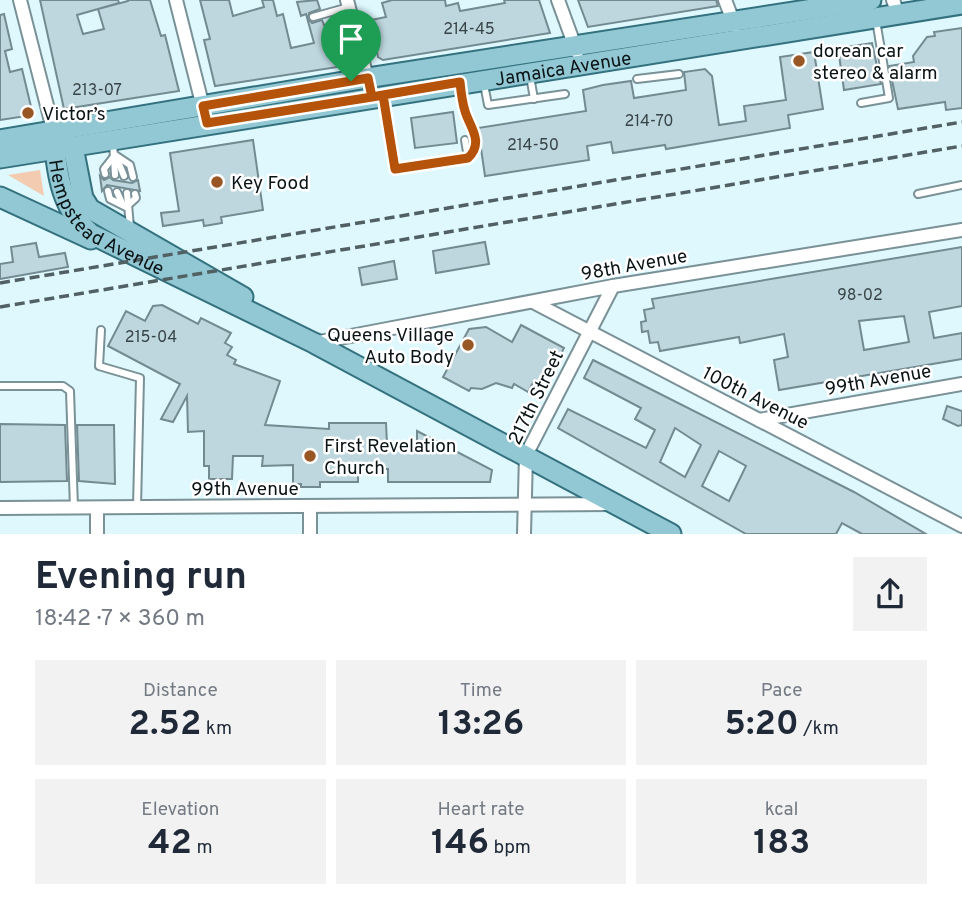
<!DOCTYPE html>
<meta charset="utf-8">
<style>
body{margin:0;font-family:Overpass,sans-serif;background:#f2f2f3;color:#1f2937;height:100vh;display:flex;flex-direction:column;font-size:26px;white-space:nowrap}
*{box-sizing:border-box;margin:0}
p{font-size:23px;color:#747a83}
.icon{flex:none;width:38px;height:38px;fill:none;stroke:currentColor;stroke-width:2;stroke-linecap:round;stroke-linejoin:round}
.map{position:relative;height:534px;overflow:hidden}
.drawer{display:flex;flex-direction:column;background:#fff;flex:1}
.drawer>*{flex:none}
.pin{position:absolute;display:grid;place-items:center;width:60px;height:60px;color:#fff;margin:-72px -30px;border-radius:50% 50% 50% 0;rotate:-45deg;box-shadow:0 0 7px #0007}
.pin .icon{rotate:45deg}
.round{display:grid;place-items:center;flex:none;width:74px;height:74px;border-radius:0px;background:#f2f2f3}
.head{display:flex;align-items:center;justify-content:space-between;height:119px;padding:0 35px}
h1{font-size:38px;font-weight:700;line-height:52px}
.metrics{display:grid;grid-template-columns:repeat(3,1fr);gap:10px;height:119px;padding:7px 35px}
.metrics div{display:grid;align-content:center;border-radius:0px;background:#f2f2f3;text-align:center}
.metrics b{font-size:35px;font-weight:700}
.metrics small{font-size:19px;font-weight:400}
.metrics p{font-size:19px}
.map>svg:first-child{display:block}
.green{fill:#f3cbb0}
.building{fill:#bed7de;stroke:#738a90;stroke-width:2;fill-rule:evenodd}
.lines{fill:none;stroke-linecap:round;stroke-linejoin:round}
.lane-casing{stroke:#799197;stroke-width:10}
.street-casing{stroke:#799197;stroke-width:16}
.primary-casing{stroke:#34717f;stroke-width:23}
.lane{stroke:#fff;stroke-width:6}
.street{stroke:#fff;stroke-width:12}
.primary{stroke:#92c8d4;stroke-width:19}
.rail{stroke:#516063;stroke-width:3.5;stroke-dasharray:10 5;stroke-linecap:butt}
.route-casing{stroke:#fff;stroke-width:14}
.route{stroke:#b45309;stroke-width:9}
.poi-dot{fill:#995725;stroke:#fff;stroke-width:2.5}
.labels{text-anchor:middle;stroke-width:5;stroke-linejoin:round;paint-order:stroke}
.number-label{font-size:16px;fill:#374447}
.poi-label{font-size:19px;fill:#0a1315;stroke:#fff;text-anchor:start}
.street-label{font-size:19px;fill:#0a1315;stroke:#fff}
</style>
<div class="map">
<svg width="962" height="534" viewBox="0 0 962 534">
<rect width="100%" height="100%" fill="#def8fe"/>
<polygon class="green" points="40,170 44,196 8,175"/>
<g class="building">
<polygon points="40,0 118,0 119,3 77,15 83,34 104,29 98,9 128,1 128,0 150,0 161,36 165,35 179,91 64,109"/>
<polygon points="200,0 229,0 233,16 264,7 262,0 273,0 277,16 283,14 291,48 314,43 306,14 301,16 297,2 317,0 320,9 309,13 308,19 312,23 322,20 324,25 333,23 344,66 215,86 204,40 210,39"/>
<polygon points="392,0 445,0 446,6 458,3 460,11 505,3 504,0 539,0 550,33 383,60 378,57 371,20 386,17 382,3"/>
<polygon points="578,0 716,0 718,6 588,27"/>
<polygon points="4,14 12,49 5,51 10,72 22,69 33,115 0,120 0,15"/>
<polygon points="962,28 962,108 946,110 945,102 898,109 889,66 914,62 913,56 927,37 935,36 934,32"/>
<polygon points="872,43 881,84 844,90 838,48"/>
<polygon points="814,52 823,109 788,115 790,128 666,149 665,145 613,153 611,142 587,146 589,160 485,176 478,128 586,111 583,90 603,85 631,81 634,98 686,90 684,72 705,69 712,76 719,125 746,121 744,106 786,100 780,57"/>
<polygon points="453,112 457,143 415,148 411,118"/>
<polygon points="253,140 263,210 221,217 222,223 204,226 203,220 163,226 161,213 179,211 170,153"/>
<polygon points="100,176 104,180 110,177 113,180 132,183 138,180 140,191 107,185 102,191"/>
<polygon points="485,242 489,264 436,273 433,251"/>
<polygon points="36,243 39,257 65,253 68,267 0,279 0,264 13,262 11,247"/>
<path d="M962,247v59l-33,6 5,26 28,-5v26l-183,31 -5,-30 14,-3 -4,-23 -44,9 -1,-6 -79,14 -2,-9 -8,1 -2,-12 -6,1 -1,-10 5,-1 -2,-11 10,-2 -2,-9zM904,316l5,26 -45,8 -5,-29z"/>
<polygon points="394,261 397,279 362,285 359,268"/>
<polygon points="162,305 198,324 201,318 231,333 225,343 232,347 227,355 236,360 234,364 280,381 265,425 329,429 329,423 386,423 387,444 417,443 417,431 492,470 490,482 388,482 388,469 358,469 358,482 320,482 320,487 301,487 301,484 293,484 293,465 262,466 263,456 233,456 232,479 209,479 209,466 204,466 204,431 188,432 187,396 173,422 161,419 180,384 108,346 126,311 145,321 153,306"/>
<polygon points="521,325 564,348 544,387 534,381 528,392 514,384 512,388 496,383 482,389 471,388 469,391 443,377 469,329 486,327 512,342"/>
<path d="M593,360l261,132 72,42h-64l-20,-11 -6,11h-90l-188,-106 10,-19 78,39 9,-18 -20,-11 6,-11 -57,-30zM675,428l26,17 -16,32 -25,-15zM719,451l27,15 -17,35 -27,-15z"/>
<polygon points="947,406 962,411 962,425 958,426 943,419"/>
<polygon points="0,424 65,425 67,481 0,482"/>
<polygon points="77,425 114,425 115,484 79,481"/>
</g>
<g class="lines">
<g class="lane-casing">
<g id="lane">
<polyline points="313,17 349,7"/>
<polyline points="530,76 534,99"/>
<polyline points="637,79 679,74"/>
<polyline points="484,84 488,105 565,94"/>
<path d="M384,100l11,69 73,-11c16,-15 1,-32 -3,-47 -2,-8 -3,-16 -4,-23"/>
<polyline points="861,103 889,98 876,20"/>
<polyline points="465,140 468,158"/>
<polyline points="113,142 115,175"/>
<polyline points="115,155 130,165 133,177"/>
<polyline points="117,159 124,176"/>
<polyline points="105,174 104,169 115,155"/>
<polyline points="108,191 110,199 126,207 136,198 135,194"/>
<polyline points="117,192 122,203"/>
<polyline points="127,193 130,227"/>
<polyline points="918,194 962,185"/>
<polyline points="101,330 99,366 140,378 137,507"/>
<polyline points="0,386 63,386 70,391 74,508"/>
</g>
</g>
<g class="street-casing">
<g id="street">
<polyline points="20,0 54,133"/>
<polyline points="176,0 207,123"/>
<polyline points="347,0 372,97"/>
<polyline points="558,0 577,52"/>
<polyline points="725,0 735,26"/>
<polyline points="893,0 898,14"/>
<polyline points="533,302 962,526"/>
<polyline points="314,343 613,286 962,230"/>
<polyline points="759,420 962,384"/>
<polyline points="310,507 310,534"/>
<polyline points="0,508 612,504"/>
<polyline points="97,508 97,534"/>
<polyline points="524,534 526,455 613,286"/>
</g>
</g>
<g class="primary-casing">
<g id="primary">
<path id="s1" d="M54,139c3,36 8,71 37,95l223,109 357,191"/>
<polyline points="0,140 367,78 871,0"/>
<polyline points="63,140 73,147 83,198 90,209 243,297"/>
<path id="s2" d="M0,158l962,-154"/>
<polyline points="0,197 91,239"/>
</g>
</g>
<use href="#lane" class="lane"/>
<use href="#street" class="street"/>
<use href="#primary" class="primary"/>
<g class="rail">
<polyline points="0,283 962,122"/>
<polyline points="0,307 962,146"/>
</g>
</g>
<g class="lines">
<g class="route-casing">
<path id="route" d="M351,81l-148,25 4,17 165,-26 11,-2 77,-13c1,10 2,20 5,29 4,15 20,31 3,47l-73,11 -12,-74 -11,2 -4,-19 -17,3"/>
</g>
<use href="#route" class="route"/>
</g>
<g class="poi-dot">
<circle cx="799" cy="61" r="7"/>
<circle cx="28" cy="113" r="7"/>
<circle cx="217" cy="182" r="7"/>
<circle cx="468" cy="345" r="7"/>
<circle cx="310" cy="456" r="7"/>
</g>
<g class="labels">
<g class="number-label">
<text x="469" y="34">214-45</text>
<text x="97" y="95">213-07</text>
<text x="649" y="126">214-70</text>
<text x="533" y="150">214-50</text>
<text x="860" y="300">98-02</text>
<text x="151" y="342">215-04</text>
</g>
<g class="poi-label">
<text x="813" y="57">dorean car<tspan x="813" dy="22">stereo &amp; alarm</tspan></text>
<text x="42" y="120">Victor’s</text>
<text x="231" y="189">Key Food</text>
<text x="454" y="341" text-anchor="end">Queens Village<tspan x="454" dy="22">Auto Body</tspan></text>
<text x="324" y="452">First Revelation<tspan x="324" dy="22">Church</tspan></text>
</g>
<g class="street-label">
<text dy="7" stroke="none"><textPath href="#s2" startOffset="570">Jamaica Avenue</textPath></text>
<text dy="7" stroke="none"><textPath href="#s1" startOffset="103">Hempstead Avenue</textPath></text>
<text transform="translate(634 264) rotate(-10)" y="7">98th Avenue</text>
<text transform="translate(878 379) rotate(-10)" y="7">99th Avenue</text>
<text transform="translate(535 397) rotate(-64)" y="7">217th Street</text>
<text transform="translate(756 397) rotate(27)" y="7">100th Avenue</text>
<text x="245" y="495">99th Avenue</text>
</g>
</g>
</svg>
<div class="pin" style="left:351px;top:81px;background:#1e9e55"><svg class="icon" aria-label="arrive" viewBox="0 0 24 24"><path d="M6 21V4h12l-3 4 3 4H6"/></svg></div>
</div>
<section class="drawer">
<div class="head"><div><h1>Evening run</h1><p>18:42 · 7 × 360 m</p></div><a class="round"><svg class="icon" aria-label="share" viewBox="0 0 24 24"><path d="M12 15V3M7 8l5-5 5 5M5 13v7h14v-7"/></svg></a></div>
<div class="metrics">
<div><p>Distance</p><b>2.52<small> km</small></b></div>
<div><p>Time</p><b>13:26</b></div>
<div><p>Pace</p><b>5:20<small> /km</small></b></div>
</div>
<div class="metrics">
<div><p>Elevation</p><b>42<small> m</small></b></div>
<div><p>Heart rate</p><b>146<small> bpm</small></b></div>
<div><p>kcal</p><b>183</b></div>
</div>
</section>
